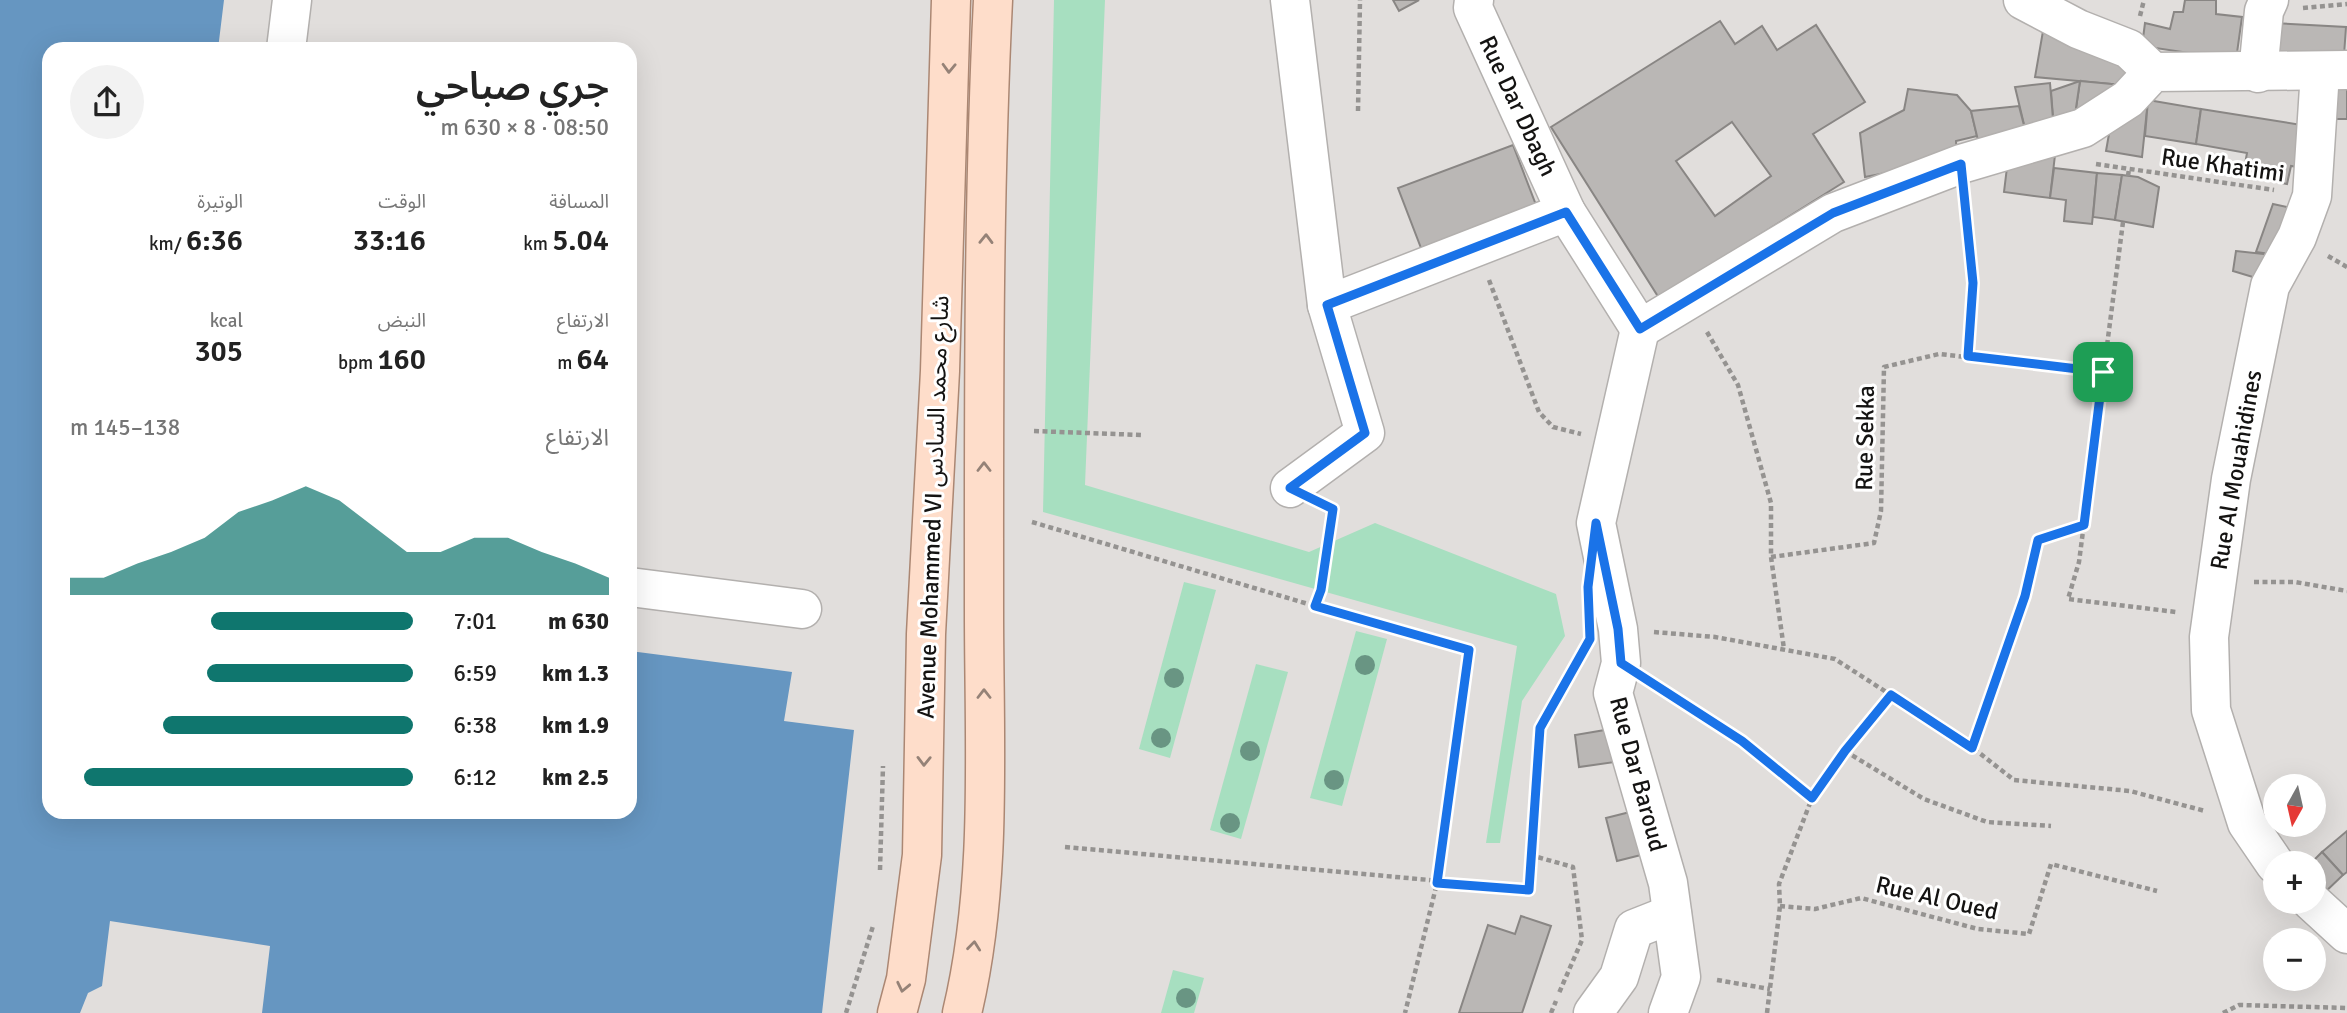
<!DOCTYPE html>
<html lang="ar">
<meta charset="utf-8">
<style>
body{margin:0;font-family:Signika,"Noto Sans Arabic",sans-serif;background:#f2f2f2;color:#222;direction:rtl;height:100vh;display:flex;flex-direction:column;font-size:26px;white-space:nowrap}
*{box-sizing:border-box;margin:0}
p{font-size:23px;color:#767676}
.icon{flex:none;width:38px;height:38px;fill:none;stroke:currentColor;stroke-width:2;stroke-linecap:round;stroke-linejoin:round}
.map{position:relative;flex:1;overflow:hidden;direction:ltr}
.panel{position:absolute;left:42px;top:42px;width:595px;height:777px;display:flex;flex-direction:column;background:#fff;border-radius:21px;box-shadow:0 7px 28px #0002;direction:rtl}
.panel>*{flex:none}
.needle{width:46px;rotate:188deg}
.buttons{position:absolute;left:2263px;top:774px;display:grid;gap:14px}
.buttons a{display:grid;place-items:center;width:63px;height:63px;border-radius:50%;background:#fff;box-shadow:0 7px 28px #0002;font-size:35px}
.pin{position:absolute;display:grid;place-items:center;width:60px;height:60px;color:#fff;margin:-30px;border-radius:14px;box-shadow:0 4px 10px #0006}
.round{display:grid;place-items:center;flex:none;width:74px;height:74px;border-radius:37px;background:#f2f2f2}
.summary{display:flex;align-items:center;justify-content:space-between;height:119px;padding:0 28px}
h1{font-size:38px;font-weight:600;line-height:52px}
.stats{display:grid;grid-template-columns:repeat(3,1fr);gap:10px;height:119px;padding:7px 28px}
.stats div{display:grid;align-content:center}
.stats b{font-size:30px;font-weight:600}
.stats small{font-size:19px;font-weight:400}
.stats p{font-size:19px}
.chart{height:196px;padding:14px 28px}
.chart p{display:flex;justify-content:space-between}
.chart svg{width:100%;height:126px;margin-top:7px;fill:#0f766e;opacity:.7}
ul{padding:0 28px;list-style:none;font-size:23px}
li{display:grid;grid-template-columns:112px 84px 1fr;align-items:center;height:52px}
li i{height:18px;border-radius:9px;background:#0f766e}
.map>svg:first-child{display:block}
.green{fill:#a7dfc0}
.water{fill:#6696c1}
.building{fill:#bab7b5;stroke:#898684;stroke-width:2;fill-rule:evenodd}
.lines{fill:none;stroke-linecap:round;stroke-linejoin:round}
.minor-casing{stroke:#b3b0ae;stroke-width:41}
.major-casing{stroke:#ab8773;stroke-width:41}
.path{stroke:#959391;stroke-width:4.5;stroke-dasharray:5 3.5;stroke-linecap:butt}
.minor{stroke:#fff;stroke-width:38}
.major{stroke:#feddca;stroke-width:38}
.tree{fill:#699583}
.oneway{stroke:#958277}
.route-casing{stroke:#fff;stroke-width:14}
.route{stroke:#1a73e8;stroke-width:9}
.labels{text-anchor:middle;stroke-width:6;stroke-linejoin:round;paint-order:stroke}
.street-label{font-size:24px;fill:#141312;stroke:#fff}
</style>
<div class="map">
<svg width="2347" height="1013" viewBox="0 0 2347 1013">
<rect width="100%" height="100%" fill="#e1dedc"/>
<g class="green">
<polygon points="1054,0 1105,0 1085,485 1309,552 1375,523 1556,594 1565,636 1522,701 1500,843 1486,843 1517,646 1043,512"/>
<polygon points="1184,582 1216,590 1170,758 1139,749"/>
<polygon points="1356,631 1387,639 1342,806 1310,798"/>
<polygon points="1256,664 1288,672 1241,839 1210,830"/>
<polygon points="1173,970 1204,978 1194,1013 1161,1013"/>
</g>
<polygon class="water" points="0,0 224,0 218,49 49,49 49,812 630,812 630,651 792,672 784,721 854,730 822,1013 262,1013 270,946 110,921 102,986 88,993 80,1013 0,1013"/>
<g class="building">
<polygon points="1393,0 1419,0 1399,11"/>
<polygon points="2185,0 2216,0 2216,14 2242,17 2236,60 2142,46 2145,23 2170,29 2174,12 2183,12"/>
<path d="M1720,21l15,23 27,-18 15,24 39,-25 49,77 -52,32 31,48 -185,116 -108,-171zM1732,122l39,54 -56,40 -39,-55z"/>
<polygon points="2272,23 2346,27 2344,55 2270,59"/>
<polygon points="2043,31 2135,66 2133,86 2035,77"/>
<polygon points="2347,76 2347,119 2326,119 2327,77"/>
<polygon points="2080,81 2133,86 2100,111 2076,108"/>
<polygon points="2080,81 2076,108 2100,111 2054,131 2051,91"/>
<polygon points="2050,83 2054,131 2027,137 2015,87"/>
<polygon points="1908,89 1957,95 1971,111 1977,136 1956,141 1957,159 1865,177 1860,133 1904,110"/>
<polygon points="2148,100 2142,157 2106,151 2112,117"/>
<polygon points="2148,100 2201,109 2196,144 2145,136"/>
<polygon points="2019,106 2027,137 1981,153 1971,111"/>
<polygon points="2201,109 2314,127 2310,169 2291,166 2287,184 2243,175 2247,153 2196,144"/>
<polygon points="1513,145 1536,205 1421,248 1398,188"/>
<polygon points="2009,151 2055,155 2050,198 2004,192"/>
<polygon points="2054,168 2097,173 2092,224 2064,221 2066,200 2050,198"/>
<polygon points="2097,173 2122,175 2115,220 2093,217"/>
<polygon points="2122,175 2138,177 2159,187 2153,227 2115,220"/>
<polygon points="2273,204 2301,210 2284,256 2256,252"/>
<polygon points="2236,251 2273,255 2266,281 2233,271"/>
<polygon points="1611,729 1615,762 1579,767 1575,735"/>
<polygon points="1630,812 1641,855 1617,861 1606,818"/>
<polygon points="2347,831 2347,872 2343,875 2322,852"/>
<polygon points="2322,852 2343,875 2322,895 2314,886 2311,863"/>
<polygon points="1521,916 1551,926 1522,1013 1459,1013 1488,925 1515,934"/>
</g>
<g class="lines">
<g class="minor-casing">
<g id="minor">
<polyline points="1290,0 1327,305 1365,433 1290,488"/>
<polyline points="1474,0 1473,8 1566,212 1640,329"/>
<polyline points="2023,0 2078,29 2129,49 2153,72"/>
<polyline points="286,49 292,0"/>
<polyline points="2258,73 2264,11 2269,0"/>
<polyline points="1327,305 1566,212"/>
<polyline points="1640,329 1833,213 1961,164 2083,128 2128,99 2153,72 2347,70"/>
<polyline points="1640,329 1596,523 1618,629 1621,663 1613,693 1668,883 1681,977 1668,1013"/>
<polyline points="630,587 802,609"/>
<polyline points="2275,864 2247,823 2211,710 2209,637 2231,479 2270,286 2297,237 2312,196 2320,72"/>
<polyline points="2311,901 2347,934"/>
<polyline points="1593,1013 1619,977 1634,929 1672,914"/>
</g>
</g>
<g class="major-casing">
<g id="major">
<polyline points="897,1013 906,979 922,855 926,634 940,371 951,0"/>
<path d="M962,1013c31,-130 22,-267 22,-400 0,-204 -1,-409 9,-613"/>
</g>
</g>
<g class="path">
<polyline points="2303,8 2347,4"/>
<polyline points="2140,16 2144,0"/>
<polyline points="1358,111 1360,0"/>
<polyline points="2096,164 2274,190"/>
<polyline points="2128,176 2129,169"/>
<polyline points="1965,200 1973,283 1968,356"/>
<polyline points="2123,222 2079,562 2068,599 2176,612"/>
<polyline points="2328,256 2347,267"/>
<polyline points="1489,280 1539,412 1553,427 1581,434"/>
<polyline points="1707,332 1738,385 1771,503 1771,557 1784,649"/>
<polyline points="1034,431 1142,435"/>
<polyline points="1032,522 1315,606 1321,590 1333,509 1326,506"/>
<polyline points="1771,557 1874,543 1881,511 1884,367 1939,354 2103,372"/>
<polyline points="2254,582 2295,582 2347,591"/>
<polyline points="1315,606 1470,650 1437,883 1405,1013"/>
<polyline points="1654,632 1715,637 1835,659 1973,748 2014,780 2130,791 2205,811"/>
<polyline points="1654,685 1742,741 1812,798"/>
<polyline points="1973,748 2025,595 2038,540 2084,525"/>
<polyline points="1845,751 1924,799 1987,822 2051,826"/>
<polyline points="1065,847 1529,889 1540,728 1582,654"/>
<polyline points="1530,855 1573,867 1582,940 1559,993"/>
<polyline points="880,870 883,766"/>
<polyline points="1780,906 1815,909 1861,898 1978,929 2029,934 2051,864 2157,891"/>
<polyline points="1717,980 1770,989"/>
<polyline points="846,1013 873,926"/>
<polyline points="1551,1013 1556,1001"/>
<polyline points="1767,1013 1780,906 1779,884 1812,798 1845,751 1891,695"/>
<polyline points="2223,1013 2239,1005 2347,1008"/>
</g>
<use href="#minor" class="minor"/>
<use href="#major" class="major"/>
</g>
<g class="tree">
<circle cx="1365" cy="665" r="10"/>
<circle cx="1174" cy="678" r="10"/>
<circle cx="1161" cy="738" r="10"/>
<circle cx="1250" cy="751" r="10"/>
<circle cx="1334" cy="780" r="10"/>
<circle cx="1230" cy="823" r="10"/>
<circle cx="1186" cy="998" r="10"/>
</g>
<defs><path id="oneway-chevron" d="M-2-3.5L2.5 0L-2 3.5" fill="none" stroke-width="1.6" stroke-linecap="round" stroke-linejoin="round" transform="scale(1.75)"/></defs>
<g class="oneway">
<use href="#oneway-chevron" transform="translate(949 68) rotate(92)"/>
<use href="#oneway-chevron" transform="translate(986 239) rotate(-89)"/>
<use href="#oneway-chevron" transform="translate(984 467) rotate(-90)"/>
<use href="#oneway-chevron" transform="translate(984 694) rotate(-90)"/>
<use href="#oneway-chevron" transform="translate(924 761) rotate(91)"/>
<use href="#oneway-chevron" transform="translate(974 946) rotate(-84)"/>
<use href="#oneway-chevron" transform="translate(903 987) rotate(102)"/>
</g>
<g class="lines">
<g class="route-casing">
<polygon id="route" points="1961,164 1973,283 1968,356 2103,372 2084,525 2038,540 2025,596 1972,748 1891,695 1845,751 1812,798 1742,741 1621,663 1618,629 1596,523 1588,587 1590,639 1540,728 1529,890 1437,883 1469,650 1315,606 1321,590 1333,509 1290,488 1365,433 1327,305 1566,212 1640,329 1833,213"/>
</g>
<use href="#route" class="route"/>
</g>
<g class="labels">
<g class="street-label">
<text transform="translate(1518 106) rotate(65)" y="8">Rue Dar Dbagh</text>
<text transform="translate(2223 165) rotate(8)" y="8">Rue Khatimi</text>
<text transform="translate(1865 438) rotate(-89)" y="8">Rue Sekka</text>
<text transform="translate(2236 470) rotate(-80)" y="8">Rue Al Mouahidines</text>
<text transform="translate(933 507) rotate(-88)" y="8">Avenue Mohammed VI شارع محمد السادس</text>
<text transform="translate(1638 774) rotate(75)" y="8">Rue Dar Baroud</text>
<text transform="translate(1937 898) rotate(13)" y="8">Rue Al Oued</text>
</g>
</g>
</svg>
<div class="buttons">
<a><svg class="needle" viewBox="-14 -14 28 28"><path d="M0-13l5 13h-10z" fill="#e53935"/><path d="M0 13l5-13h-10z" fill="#767676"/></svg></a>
<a>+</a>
<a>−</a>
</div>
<div class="pin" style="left:2103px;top:372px;background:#1e9e55"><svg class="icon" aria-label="arrive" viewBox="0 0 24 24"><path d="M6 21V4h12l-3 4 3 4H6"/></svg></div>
<section class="panel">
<div class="summary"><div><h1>جري صباحي</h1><p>08:50 · 8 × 630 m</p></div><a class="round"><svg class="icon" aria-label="share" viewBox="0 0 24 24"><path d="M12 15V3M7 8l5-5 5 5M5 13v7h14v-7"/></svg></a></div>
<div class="stats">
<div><p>المسافة</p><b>5.04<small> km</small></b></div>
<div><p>الوقت</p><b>33:16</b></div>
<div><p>الوتيرة</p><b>6:36<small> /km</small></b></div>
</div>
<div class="stats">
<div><p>الارتفاع</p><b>64<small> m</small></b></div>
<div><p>النبض</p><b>160<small> bpm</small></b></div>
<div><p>kcal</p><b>305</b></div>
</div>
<div class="chart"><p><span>الارتفاع</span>138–145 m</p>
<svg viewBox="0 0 160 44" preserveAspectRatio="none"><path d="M0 44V38L10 38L20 33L30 29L40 24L50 15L60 11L70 6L80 11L90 20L100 29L110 29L120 24L130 24L140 29L150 33L160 38V44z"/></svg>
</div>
<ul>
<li><b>630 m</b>7:01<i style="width:59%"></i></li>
<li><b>1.3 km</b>6:59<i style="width:60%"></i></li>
<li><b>1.9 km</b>6:38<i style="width:73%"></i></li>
<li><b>2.5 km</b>6:12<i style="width:96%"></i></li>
</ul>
</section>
</div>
